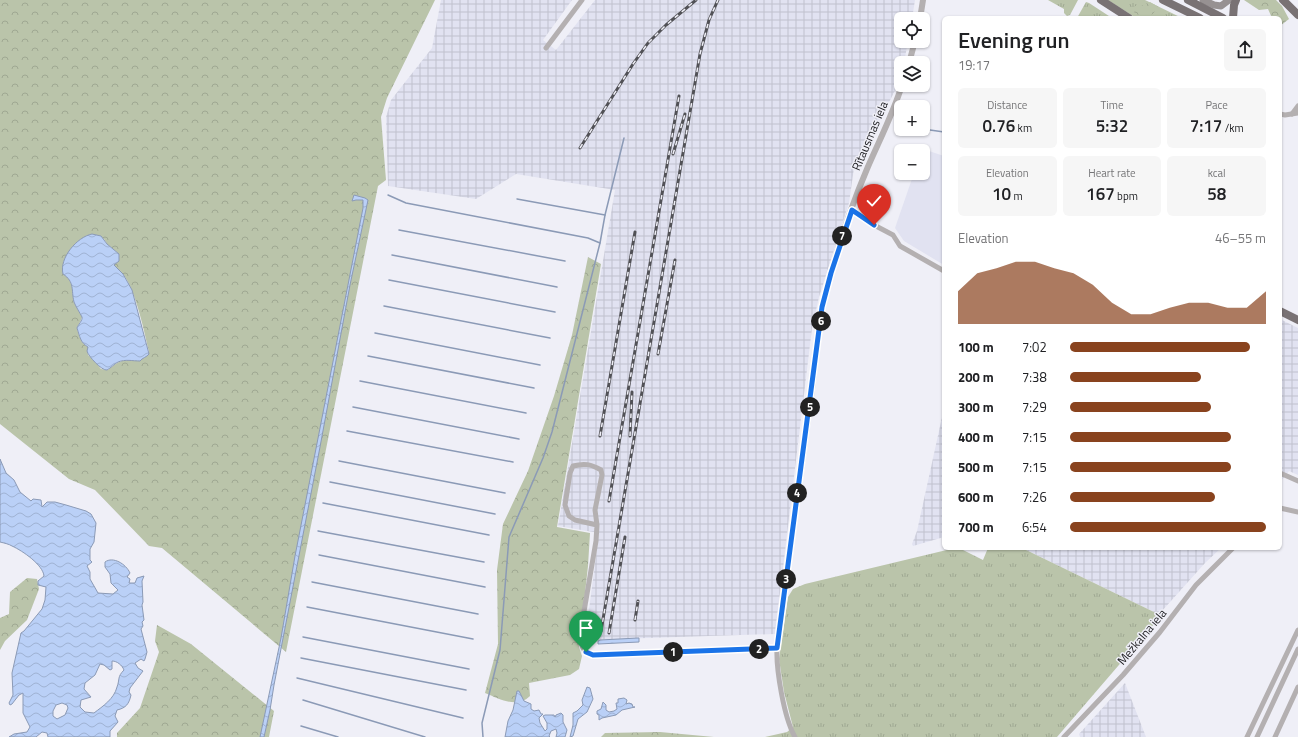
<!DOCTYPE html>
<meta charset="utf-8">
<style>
body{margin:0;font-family:"Titillium Web",sans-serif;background:#f6f6f6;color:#202124;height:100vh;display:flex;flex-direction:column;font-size:15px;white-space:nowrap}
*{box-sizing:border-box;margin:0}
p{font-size:13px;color:#757577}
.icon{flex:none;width:22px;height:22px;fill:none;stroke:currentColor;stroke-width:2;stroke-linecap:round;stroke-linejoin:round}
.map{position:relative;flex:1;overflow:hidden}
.side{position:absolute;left:942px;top:16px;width:340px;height:534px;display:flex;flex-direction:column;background:#fff;border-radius:6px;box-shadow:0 1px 3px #0004}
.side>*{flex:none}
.fabs{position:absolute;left:894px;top:12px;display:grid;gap:8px}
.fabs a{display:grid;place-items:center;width:36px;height:36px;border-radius:6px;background:#fff;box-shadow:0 1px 3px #0004;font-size:20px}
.pin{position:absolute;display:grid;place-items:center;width:34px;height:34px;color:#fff;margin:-41px -17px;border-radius:50% 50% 50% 0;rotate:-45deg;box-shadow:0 0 4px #0007}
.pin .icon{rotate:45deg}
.km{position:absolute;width:20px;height:20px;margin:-10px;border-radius:50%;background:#222;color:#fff;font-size:11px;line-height:20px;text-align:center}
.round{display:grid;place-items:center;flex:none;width:42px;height:42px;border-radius:6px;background:#f6f6f6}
.headline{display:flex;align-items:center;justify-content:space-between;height:68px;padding:0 16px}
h1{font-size:22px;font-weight:600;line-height:30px}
.figures{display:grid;grid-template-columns:repeat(3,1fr);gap:6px;height:68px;padding:4px 16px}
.figures div{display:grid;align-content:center;border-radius:6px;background:#f6f6f6;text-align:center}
.figures b{font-size:17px;font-weight:600}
.figures small{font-size:11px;font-weight:400}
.figures p{font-size:11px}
.chart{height:112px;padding:8px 16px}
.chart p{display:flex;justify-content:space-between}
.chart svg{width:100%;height:72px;margin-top:4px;fill:#89431e;opacity:.7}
ul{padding:0 16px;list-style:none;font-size:13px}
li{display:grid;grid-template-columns:64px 48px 1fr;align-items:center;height:30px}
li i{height:10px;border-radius:5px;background:#89431e}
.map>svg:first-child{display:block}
.built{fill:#e1e2f1}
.industrial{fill:url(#industrial-grid)}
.grass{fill:url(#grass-tufts)}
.forest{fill:url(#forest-crowns);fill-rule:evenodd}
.water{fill:url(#water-waves);stroke:#8b9ab6;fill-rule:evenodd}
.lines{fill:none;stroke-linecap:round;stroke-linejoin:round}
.stream{stroke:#8b9ab6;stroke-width:1.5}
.minor{stroke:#b4b0b1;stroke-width:5}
.tertiary{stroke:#b4b0b1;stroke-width:6}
.secondary{stroke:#979192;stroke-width:7}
.trunk{stroke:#797274;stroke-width:8}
.rail-casing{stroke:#515156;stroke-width:3}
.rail{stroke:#efeff7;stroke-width:1.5;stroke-dasharray:4.5;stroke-linecap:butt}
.route-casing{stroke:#fff;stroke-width:8}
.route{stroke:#1a73e8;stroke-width:5}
.labels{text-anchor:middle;stroke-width:3;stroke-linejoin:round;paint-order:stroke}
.street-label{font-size:12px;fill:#1c1c1f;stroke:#efeff7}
</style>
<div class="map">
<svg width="1298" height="737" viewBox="0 0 1298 737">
<defs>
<pattern id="industrial-grid" width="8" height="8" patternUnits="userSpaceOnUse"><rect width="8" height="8" fill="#e1e2f1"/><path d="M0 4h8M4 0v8" fill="none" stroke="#c0c1ce"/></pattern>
<pattern id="grass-tufts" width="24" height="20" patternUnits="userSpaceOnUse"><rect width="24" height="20" fill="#bac4aa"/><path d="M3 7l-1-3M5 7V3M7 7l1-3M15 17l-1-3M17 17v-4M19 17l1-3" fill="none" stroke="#9fa892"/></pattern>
<pattern id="forest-crowns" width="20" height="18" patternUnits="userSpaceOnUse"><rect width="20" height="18" fill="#bac4aa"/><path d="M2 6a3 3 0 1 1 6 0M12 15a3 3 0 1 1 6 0" fill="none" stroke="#9fa892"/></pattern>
<pattern id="water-waves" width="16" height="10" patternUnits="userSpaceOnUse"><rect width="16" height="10" fill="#bad0f7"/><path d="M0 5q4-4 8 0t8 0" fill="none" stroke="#9fb2d3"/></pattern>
</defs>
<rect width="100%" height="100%" fill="#efeff7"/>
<polygon class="built" points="923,149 944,156 944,265 904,241 895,228 914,173 923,173"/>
<g class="industrial">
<polygon points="441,0 572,0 543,40 556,50 595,0 915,0 912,19 901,19 901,41 908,41 904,63 901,63 901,79 868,143 854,168 849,203 819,297 812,328 775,634 585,640 599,533 558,526 615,190 516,174 476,199 388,186 386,117 391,100 432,48"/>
<polygon points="1280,319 1298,328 1298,475 1289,471 1280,482"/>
<polygon points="944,408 944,537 913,546 912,544 917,531"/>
<polygon points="1022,548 1221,548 1205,563 1162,611 1156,613"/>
<polygon points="1125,683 1146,737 1080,737 1079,734"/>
</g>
<g class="grass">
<polygon points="1048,0 1078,0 1070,15 1067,16 1064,13 1064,9"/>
<polygon points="1108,0 1145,0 1182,18 1136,18"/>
<polygon points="1086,2 1089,3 1112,18 1077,18"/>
<polygon points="955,548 959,548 983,560 988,548 1024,549 1156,613 1155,623 1057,737 765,737 787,732 793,727 784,692 779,659 788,597 793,589 805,584"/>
</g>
<g class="forest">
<path d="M0,0h435l-48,98 -6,19 5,63 -8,6 -92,466 -124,-104 -13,-2 -54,-56 -26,-11 -69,-55zM86,236l18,3 3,5 12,10 -5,11c3,3 6,5 9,9 13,17 21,57 26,78 -12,14 -17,5 -30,10 -4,2 -8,5 -11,8l-7,-1 -8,-10 -5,-4v-8c-7,-4 -9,-11 -11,-19l4,-8 1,-3 -8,-15 -2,-16 -4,-9 13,-37z"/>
<polygon points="1244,0 1276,0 1282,6 1289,19 1280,26 1280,18 1272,18 1268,9 1259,10"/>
<path d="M1150,2l7,4c-1,7 -7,11 -14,12l-11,-7 3,-5h6z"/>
<path d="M588,257l13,7 -44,263 33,6 -2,33 -9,81 3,9 -3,13 -9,6 -41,8 1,13c-13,13 -30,3 -45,-3l13,-49 -1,-74 6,-46 25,-53 26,-75 18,-61z"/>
<polygon points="27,578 37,579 39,589 27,620 5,641 0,650 0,618 9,614 10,592"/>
<polygon points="157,625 191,644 274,711 269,737 117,737 117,733 140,708 159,652 155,641"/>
<polygon points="660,732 714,737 601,737 605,733"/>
</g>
<g class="water">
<polygon points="354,195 365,198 368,200 350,285 320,447 274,685 270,710 264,737 260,737 281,638 295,556 363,208 363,200 356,200 352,201"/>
<path d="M92,234l9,2 6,8 12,10v7l-5,4 9,9 9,16 17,64c-2,3 -7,4 -9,7 -7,0 -15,-2 -22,1 -4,2 -7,6 -11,8 -5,1 -19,-14 -20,-19l1,-4c-8,-5 -8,-10 -11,-19 1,-3 6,-8 5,-11 -2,-4 -6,-10 -8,-15 -3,-12 1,-20 -11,-28 -4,-16 14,-37 29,-40z"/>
<path d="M0,459l6,14 8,7 6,12 11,9 2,-2 8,1 1,7 5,-5h8l11,3 20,6 5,3 5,9 -2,19 -4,7v11l2,2 -5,4 3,6v7l8,14 15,1 5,-4 -7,-7 -1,-9 -5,-7v-5c8,-6 21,2 25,11l-3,4 3,2 -1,4h6l2,-5 7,-2 -2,5 1,21 -1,3 2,15 -2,2 1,4 -2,3 6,23 -2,7 -1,2 -3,-2 -6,4 3,5 5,3 -13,17 -1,4 2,3c-2,9 -5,13 -14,15l-2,6 3,6 -8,9v6h-62l-1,-4 -5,-1 -6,5h-27l5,-3 13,-2 3,-5 -7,-14v-20l-4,2 -7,9 -2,1 -1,-2 4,-8 -1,-22 9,-40 3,-2 18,-22 3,-9 1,-13 -8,-2v-4l6,-5c-1,-11 -21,-25 -32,-30 -3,-2 -8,-3 -12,-4zM112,661c5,0 10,4 12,9 -7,7 -4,9 -7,17 -3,12 -14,19 -23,26l-9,-1 -5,-5 1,-7 10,-3 -7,-8 1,-6 10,-8 5,-11 4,1 6,5 2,-1zM62,703l5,2 1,3 -3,7 -8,4 -4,-3v-5l3,-6z"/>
<polygon points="638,638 639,638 639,642 598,644 598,641 600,640"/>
<polygon points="587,687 590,688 593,699 587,712 578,719 573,736 570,737 573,725 573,713 577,711 583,705 582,700"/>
<polygon points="517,691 519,691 524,701 531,704 531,709 534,711 539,710 541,714 543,714 539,718 540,723 545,731 547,729 547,723 543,716 545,715 554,715 555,717 556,715 561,713 563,715 563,722 567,730 565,737 556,737 557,733 556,729 551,731 549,736 550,737 505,737 508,721 513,710"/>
<polygon points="624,698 627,700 626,704 629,703 632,704 633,707 635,707 622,710 616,715 602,718 599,720 599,715 597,714 597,711 601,709 603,702 606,705 606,710 609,712 614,711 617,709 616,703 618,703 618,699"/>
</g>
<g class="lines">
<g class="stream">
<polyline points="899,124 901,125"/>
<polyline points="923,129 944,132"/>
<polyline points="388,195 406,203 588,238 600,243"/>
<polyline points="517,199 605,215"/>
<polyline points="399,230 565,261"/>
<polyline points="392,255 557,287"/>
<polyline points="389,280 555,312"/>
<polyline points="384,306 550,338"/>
<polyline points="375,333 540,365"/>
<polyline points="368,356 534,388"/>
<polyline points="360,381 526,413"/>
<polyline points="353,407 519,439"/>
<polyline points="347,431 513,462"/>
<polyline points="339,461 505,493"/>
<polyline points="330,482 495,514"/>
<polyline points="323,503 489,535"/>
<polyline points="318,531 484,562"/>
<polyline points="319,555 485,587"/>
<polyline points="312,582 478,614"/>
<polyline points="307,607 473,639"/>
<polyline points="303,637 469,669"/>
<polyline points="301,658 466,690"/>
<polyline points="297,678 463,718"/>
<polyline points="303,700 425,737"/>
<polyline points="301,726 338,737"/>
<polyline points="483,737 482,723 500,650 509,537 543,458 552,432 600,243 605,215 624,138"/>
</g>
<g class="minor">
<polyline points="546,48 582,0"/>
<polyline points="1280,114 1285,115 1298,113"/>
<polyline points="1292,114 1298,106"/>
<polyline points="852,210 874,225 893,235 900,246 944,271"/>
<polyline points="1280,473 1298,481"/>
<polyline points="1280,508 1298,512"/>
<path d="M597,525l-22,-5 -6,-4 -4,-11 5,-32 3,-7c11,-3 18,-2 28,4l1,5 -7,35 2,15 -1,16 -15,88c0,13 -2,21 12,26l184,-7c-1,22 7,70 18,89"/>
<polyline points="1064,737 1123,675 1160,632 1196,585 1233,548"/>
<polyline points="1247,737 1298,630"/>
<polyline points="1257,737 1298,649"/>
<polyline points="1275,737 1298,687"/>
</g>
<g class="tertiary">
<polyline points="920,19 923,0"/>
<polyline points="909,63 915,41"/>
<path d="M777,648c11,-82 22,-164 33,-245 6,-36 6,-73 15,-108 11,-43 25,-86 42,-126 12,-28 26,-55 35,-84"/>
</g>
<polyline class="secondary" points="1203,0 1214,5 1221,6 1229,0"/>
<g class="trunk">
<polyline points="1101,0 1129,18"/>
<polyline points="1163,0 1200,18"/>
<polyline points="1188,0 1223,18"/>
<polyline points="1283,0 1298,15"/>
<polyline points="1233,18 1234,5 1236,0"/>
<polyline points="1280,311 1298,320"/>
</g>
<g class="rail-casing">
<g id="rail">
<polyline points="580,148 633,64 648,43 666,25 696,0"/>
<polyline points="673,154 685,114"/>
<polyline points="658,354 675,260"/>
<polyline points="600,436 635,232"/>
<polyline points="630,436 632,392"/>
<polyline points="609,501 679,96"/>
<polyline points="635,620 638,601"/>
<polyline points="601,631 700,54 709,20 718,0"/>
<polyline points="609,633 625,537"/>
</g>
</g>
<use href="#rail" class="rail"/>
</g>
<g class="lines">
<g class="route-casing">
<polyline id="route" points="586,652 593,655 777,648 822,307 831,273 852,210 874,225"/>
</g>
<use href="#route" class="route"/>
</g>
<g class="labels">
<g class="street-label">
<text transform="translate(870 136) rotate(-67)" y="4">Rītausmas iela</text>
<text transform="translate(1142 637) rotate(-50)" y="4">Mežkalna iela</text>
</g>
</g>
</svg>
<div class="fabs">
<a><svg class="icon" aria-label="locate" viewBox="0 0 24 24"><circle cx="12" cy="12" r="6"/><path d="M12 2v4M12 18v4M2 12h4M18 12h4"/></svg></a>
<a><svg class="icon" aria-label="layers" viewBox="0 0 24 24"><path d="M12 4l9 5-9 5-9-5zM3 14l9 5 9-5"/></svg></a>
<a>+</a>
<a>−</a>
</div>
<div class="pin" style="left:586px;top:652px;background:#1e9e55"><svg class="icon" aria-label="arrive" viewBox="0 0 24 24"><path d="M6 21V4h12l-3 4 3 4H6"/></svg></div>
<div class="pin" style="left:874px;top:225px;background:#d93025"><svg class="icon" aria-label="check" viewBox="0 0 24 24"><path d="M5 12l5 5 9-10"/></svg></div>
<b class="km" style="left:673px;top:652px">1</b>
<b class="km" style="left:759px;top:649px">2</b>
<b class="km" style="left:786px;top:579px">3</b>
<b class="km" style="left:797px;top:493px">4</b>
<b class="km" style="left:810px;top:407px">5</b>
<b class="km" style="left:821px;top:321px">6</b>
<b class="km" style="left:842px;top:236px">7</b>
<section class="side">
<div class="headline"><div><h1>Evening run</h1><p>19:17</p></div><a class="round"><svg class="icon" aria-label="share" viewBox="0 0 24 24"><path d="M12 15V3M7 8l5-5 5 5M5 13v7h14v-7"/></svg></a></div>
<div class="figures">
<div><p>Distance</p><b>0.76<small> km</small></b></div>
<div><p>Time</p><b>5:32</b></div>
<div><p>Pace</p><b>7:17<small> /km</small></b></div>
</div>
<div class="figures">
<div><p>Elevation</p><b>10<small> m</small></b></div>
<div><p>Heart rate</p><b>167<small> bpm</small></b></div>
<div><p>kcal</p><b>58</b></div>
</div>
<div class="chart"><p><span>Elevation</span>46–55 m</p>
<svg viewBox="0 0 160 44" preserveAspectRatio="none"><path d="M0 44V24L10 13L20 10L30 6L40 6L50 10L60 13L70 20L80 31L90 38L100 38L110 34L120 31L130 31L140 34L150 34L160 24V44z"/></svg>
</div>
<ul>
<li><b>100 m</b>7:02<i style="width:92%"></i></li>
<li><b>200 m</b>7:38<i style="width:67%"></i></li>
<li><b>300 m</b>7:29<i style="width:72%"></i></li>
<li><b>400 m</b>7:15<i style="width:82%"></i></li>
<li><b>500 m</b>7:15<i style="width:82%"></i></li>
<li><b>600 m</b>7:26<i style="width:74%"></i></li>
<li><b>700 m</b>6:54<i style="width:100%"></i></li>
</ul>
</section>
</div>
